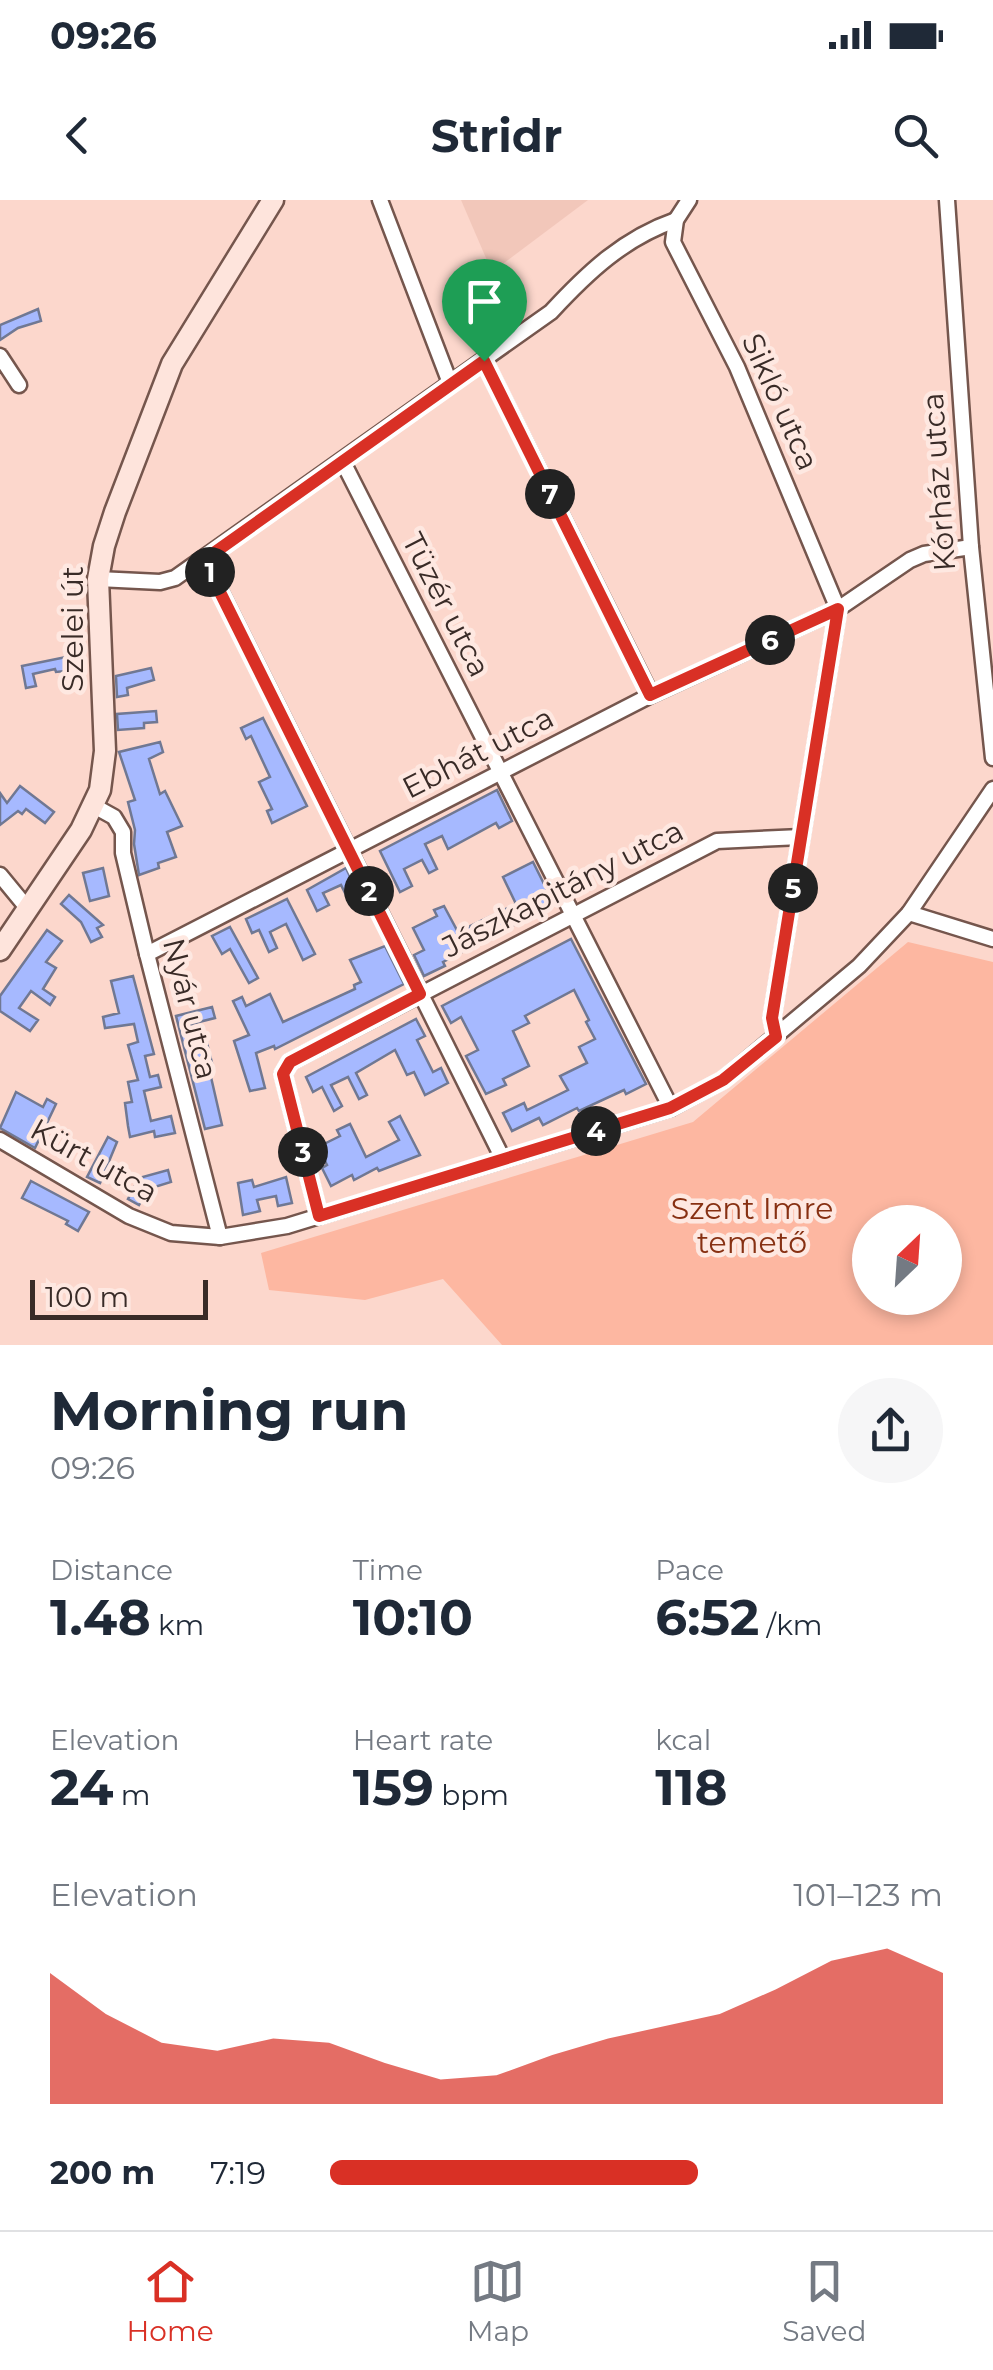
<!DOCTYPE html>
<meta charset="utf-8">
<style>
body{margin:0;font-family:Montserrat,sans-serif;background:#f6f6f7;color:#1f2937;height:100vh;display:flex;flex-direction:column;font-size:38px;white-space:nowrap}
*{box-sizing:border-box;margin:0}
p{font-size:32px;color:#747a83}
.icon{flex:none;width:55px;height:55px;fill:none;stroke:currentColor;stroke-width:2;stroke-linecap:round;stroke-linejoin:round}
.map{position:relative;height:1145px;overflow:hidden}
.side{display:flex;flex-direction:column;background:#fff;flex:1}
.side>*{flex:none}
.needle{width:65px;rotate:25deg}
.tools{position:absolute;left:852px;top:1005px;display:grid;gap:20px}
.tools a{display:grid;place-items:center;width:110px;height:110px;border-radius:50%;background:#fff;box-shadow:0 5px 15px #0003;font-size:50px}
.scale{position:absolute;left:30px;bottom:25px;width:178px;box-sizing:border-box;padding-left:10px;border:5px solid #392b27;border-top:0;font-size:28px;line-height:35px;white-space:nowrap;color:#392b27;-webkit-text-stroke:8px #fee8e1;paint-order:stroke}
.pin{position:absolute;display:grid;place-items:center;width:85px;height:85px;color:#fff;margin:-102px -42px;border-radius:50% 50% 50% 0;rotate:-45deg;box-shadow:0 0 10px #0007}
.pin .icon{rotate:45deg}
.km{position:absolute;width:50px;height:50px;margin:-25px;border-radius:50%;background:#222;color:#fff;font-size:28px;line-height:50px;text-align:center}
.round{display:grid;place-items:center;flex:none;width:105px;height:105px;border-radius:52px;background:#f6f6f7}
.summary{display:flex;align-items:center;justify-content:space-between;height:170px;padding:0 50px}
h1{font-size:55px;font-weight:700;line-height:75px}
.figures{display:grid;grid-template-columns:repeat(3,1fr);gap:15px;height:170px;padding:10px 50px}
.figures div{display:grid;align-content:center}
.figures b{font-size:50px;font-weight:700}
.figures small{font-size:28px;font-weight:400}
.figures p{font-size:28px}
.chart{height:280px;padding:20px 50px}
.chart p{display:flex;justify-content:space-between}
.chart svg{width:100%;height:180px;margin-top:10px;fill:#d93025;opacity:.7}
ul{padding:0 50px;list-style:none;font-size:32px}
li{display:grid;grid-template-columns:160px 120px 1fr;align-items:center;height:75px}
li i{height:25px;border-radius:12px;background:#d93025}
.status{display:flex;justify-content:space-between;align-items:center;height:70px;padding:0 50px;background:#fff;direction:ltr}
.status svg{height:28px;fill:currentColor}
header{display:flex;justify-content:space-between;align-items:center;height:130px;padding:0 50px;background:#fff;font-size:45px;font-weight:700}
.tab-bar{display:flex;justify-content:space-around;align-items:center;height:140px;border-top:2px solid #e0e1e3;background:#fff;font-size:28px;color:#747a83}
.tab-bar a{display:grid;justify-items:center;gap:5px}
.tab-bar .selected{color:#d93025}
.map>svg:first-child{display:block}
.built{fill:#f2c7ba}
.green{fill:#fdb7a1;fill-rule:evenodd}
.building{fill:#a6b9ff;stroke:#707893;stroke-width:2.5}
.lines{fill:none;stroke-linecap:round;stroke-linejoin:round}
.street-casing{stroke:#75564d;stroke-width:19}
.secondary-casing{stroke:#75564d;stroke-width:25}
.street{stroke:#fff;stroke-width:14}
.secondary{stroke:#fee4dc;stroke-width:20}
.route-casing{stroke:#fff;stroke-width:20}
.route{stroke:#d93025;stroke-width:12}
.labels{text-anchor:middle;stroke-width:9;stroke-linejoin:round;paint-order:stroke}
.street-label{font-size:30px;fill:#392b27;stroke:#fee8e1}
.park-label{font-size:30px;fill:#873012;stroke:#fee8e1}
</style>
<div class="status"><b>09:26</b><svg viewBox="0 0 49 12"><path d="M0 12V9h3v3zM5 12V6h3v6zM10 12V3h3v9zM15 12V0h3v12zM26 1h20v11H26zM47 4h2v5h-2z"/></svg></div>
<header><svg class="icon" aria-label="back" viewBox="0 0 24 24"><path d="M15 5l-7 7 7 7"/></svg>Stridr<svg class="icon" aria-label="search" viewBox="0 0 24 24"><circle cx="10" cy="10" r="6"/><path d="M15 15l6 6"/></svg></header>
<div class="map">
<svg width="993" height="1145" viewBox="0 0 993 1145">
<rect width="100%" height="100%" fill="#fcd7cc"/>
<polygon class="built" points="461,0 588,0 492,72"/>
<path class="green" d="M908,742l85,20v383h-491l-59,-66 -78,21 -96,-10 -8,-37 432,-131zM945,1022v76h-75v-76z"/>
<g class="building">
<polygon points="38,109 41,121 18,128 0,140 0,125"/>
<polygon points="76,455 80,474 66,476 65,471 56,472 55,469 33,474 36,486 26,488 22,466"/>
<polygon points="151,468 154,480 127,488 128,495 117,497 116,476"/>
<polygon points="156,511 157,522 144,523 144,528 118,530 117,514"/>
<polygon points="263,518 307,606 272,623 267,611 272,609 259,582 270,577 251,536 246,539 241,528"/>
<polygon points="160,542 163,552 149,559 160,594 165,591 182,626 167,632 176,657 158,663 159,668 139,675 134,644 135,630 128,602 135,600 119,552"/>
<polygon points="20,586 54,612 45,623 26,609 22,614 18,611 0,625 0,593 7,603"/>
<polygon points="497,590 512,621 499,628 496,623 448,649 442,636 425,644 437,669 429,673 422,660 404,669 412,686 400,692 380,651"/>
<polygon points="533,662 554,704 443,762 445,766 424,776 414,755 424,750 413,728 437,716 434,710 444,706 458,732 516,704 503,677"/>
<polygon points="103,668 109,696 90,701 83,673"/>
<polygon points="346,668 355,687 345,693 341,685 323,693 329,705 317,711 307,690"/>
<polygon points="69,695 103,725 97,728 102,737 91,742 81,722 61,704"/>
<polygon points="287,699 315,754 303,760 286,724 270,732 277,748 269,752 259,730 252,733 246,719"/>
<polygon points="230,727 258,778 249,783 230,749 222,754 212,736"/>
<polygon points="47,730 62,741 46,762 56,768 43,789 55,797 50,805 31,791 19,808 38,820 30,831 0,811 0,796"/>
<polygon points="571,739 646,884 626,894 624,890 579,911 577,908 543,925 539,918 512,931 503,913 524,903 527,910 568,890 560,876 587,863 579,847 595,839 586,822 589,820 574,790 525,816 529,823 513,831 529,866 503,879 506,885 486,894 466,856 478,850 461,817 451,823 442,806"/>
<polygon points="385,746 404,784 275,849 274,846 256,853 265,888 250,891 234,841 249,835 233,801 242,797 246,806 270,794 283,822 355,789 354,785 361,782 350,760"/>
<polygon points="133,776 154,854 145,856 150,877 158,875 161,887 144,891 151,921 171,916 175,933 155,937 154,931 130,937 128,926 125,903 132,902 128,882 138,880 128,845 138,842 134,824 105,828 103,817 119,813 111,781"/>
<polygon points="212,807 215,818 191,824 197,845 207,843 212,863 208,864 222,925 205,929 176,816"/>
<polygon points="416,819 425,836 417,840 433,872 441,868 448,883 425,895 414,872 407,875 395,850 356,873 367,895 359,899 348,877 331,885 342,906 334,911 322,887 313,892 306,877"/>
<polygon points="16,892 43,907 47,899 56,904 35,948 0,928"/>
<polygon points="400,916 420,955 379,971 377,968 354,980 352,975 331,986 322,968 327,965 318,947 340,936 337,930 350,924 366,957 399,940 389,922"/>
<polygon points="108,937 117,942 100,983 87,977"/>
<polygon points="168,970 171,982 148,989 139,1005 128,999 139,978"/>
<polygon points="286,977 292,1003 278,1006 276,996 257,1000 260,1011 243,1015 238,983 252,980 254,987"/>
<polygon points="31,981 89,1012 78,1031 66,1024 68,1021 22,998"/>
</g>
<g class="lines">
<g class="street-casing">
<g id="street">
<polyline points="380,0 450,183"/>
<polyline points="947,0 971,347 993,558"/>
<polyline points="0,156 19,185"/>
<polyline points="484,161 651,495"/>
<polyline points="343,262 671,908"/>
<polyline points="204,359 503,959"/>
<path d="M98,379l62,3 15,-4 376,-266c37,-40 73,-74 125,-92"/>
<polyline points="94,606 114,617 123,632 123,653 147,754 220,1037"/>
<polyline points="0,675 28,709"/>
<polyline points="909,713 993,739"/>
<polyline points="147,754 651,495 838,409 737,167 673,42 676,20 689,0"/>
<polyline points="776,837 772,818 838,409 910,360 924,354 971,347"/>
<polyline points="0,940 129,1016 171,1033 220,1037 287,1026 671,908 723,880 859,766 909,713 993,589"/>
<polyline points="319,1016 283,874 290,862 717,641 801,637"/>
</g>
</g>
<g class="secondary-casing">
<polyline id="secondary" points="0,750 81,630 100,590 105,551 98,379 104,346 115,312 172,164 273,0"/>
</g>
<use href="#street" class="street"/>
<use href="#secondary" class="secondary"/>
</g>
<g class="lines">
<g class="route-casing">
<polygon id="route" points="484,161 650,495 838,409 772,818 776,837 723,880 670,908 319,1016 283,874 290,862 420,794 204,360"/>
</g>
<use href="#route" class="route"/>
</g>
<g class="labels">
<g class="street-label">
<text transform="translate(780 202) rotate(66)" y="10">Sikló utca</text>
<text transform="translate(939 282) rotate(-94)" y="10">Kórház utca</text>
<text transform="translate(446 405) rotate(63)" y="10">Tüzér utca</text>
<text transform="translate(73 429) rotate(-90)" y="10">Szelei út</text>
<text transform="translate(478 553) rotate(-27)" y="10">Ebhát utca</text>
<text transform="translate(563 689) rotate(-27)" y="10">Jászkapitány utca</text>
<text transform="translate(190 809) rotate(76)" y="10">Nyár utca</text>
<text transform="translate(94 961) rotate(29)" y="10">Kürt utca</text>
</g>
<g class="park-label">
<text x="752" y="1019">Szent Imre<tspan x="752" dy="34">temető</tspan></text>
</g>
</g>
</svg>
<div class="tools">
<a><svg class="needle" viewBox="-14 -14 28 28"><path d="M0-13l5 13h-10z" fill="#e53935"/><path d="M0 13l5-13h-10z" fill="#747a83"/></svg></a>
</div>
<div class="scale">100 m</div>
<div class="pin" style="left:484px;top:161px;background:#1e9e55"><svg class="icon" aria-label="arrive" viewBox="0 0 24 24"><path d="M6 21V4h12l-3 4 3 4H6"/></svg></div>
<b class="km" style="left:210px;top:372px">1</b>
<b class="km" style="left:369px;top:691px">2</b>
<b class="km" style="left:303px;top:952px">3</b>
<b class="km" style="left:596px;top:931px">4</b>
<b class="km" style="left:793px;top:688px">5</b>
<b class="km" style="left:770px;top:440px">6</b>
<b class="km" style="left:550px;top:294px">7</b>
</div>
<section class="side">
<div class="summary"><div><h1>Morning run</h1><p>09:26</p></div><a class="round"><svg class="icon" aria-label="share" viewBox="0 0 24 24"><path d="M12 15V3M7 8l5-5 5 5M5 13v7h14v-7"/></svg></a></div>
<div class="figures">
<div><p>Distance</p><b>1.48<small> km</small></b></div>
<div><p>Time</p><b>10:10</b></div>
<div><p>Pace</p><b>6:52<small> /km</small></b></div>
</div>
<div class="figures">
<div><p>Elevation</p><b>24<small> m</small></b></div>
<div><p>Heart rate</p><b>159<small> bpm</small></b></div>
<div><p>kcal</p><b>118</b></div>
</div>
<div class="chart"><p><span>Elevation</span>101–123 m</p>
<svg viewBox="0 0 160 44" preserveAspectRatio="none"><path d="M0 44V12L10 22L20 29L30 31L40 28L50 29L60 34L70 38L80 37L90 32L100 28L110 25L120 22L130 16L140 9L150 6L160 12V44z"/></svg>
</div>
<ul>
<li><b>200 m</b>7:19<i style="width:60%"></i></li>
</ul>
</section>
<nav class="tab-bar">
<a class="selected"><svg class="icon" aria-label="home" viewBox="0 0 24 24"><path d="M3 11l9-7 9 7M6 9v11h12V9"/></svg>Home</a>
<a><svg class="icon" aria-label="map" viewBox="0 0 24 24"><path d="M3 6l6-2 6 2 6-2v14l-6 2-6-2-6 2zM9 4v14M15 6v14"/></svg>Map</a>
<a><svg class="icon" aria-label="saved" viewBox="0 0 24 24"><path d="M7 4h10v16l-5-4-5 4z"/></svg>Saved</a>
</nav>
